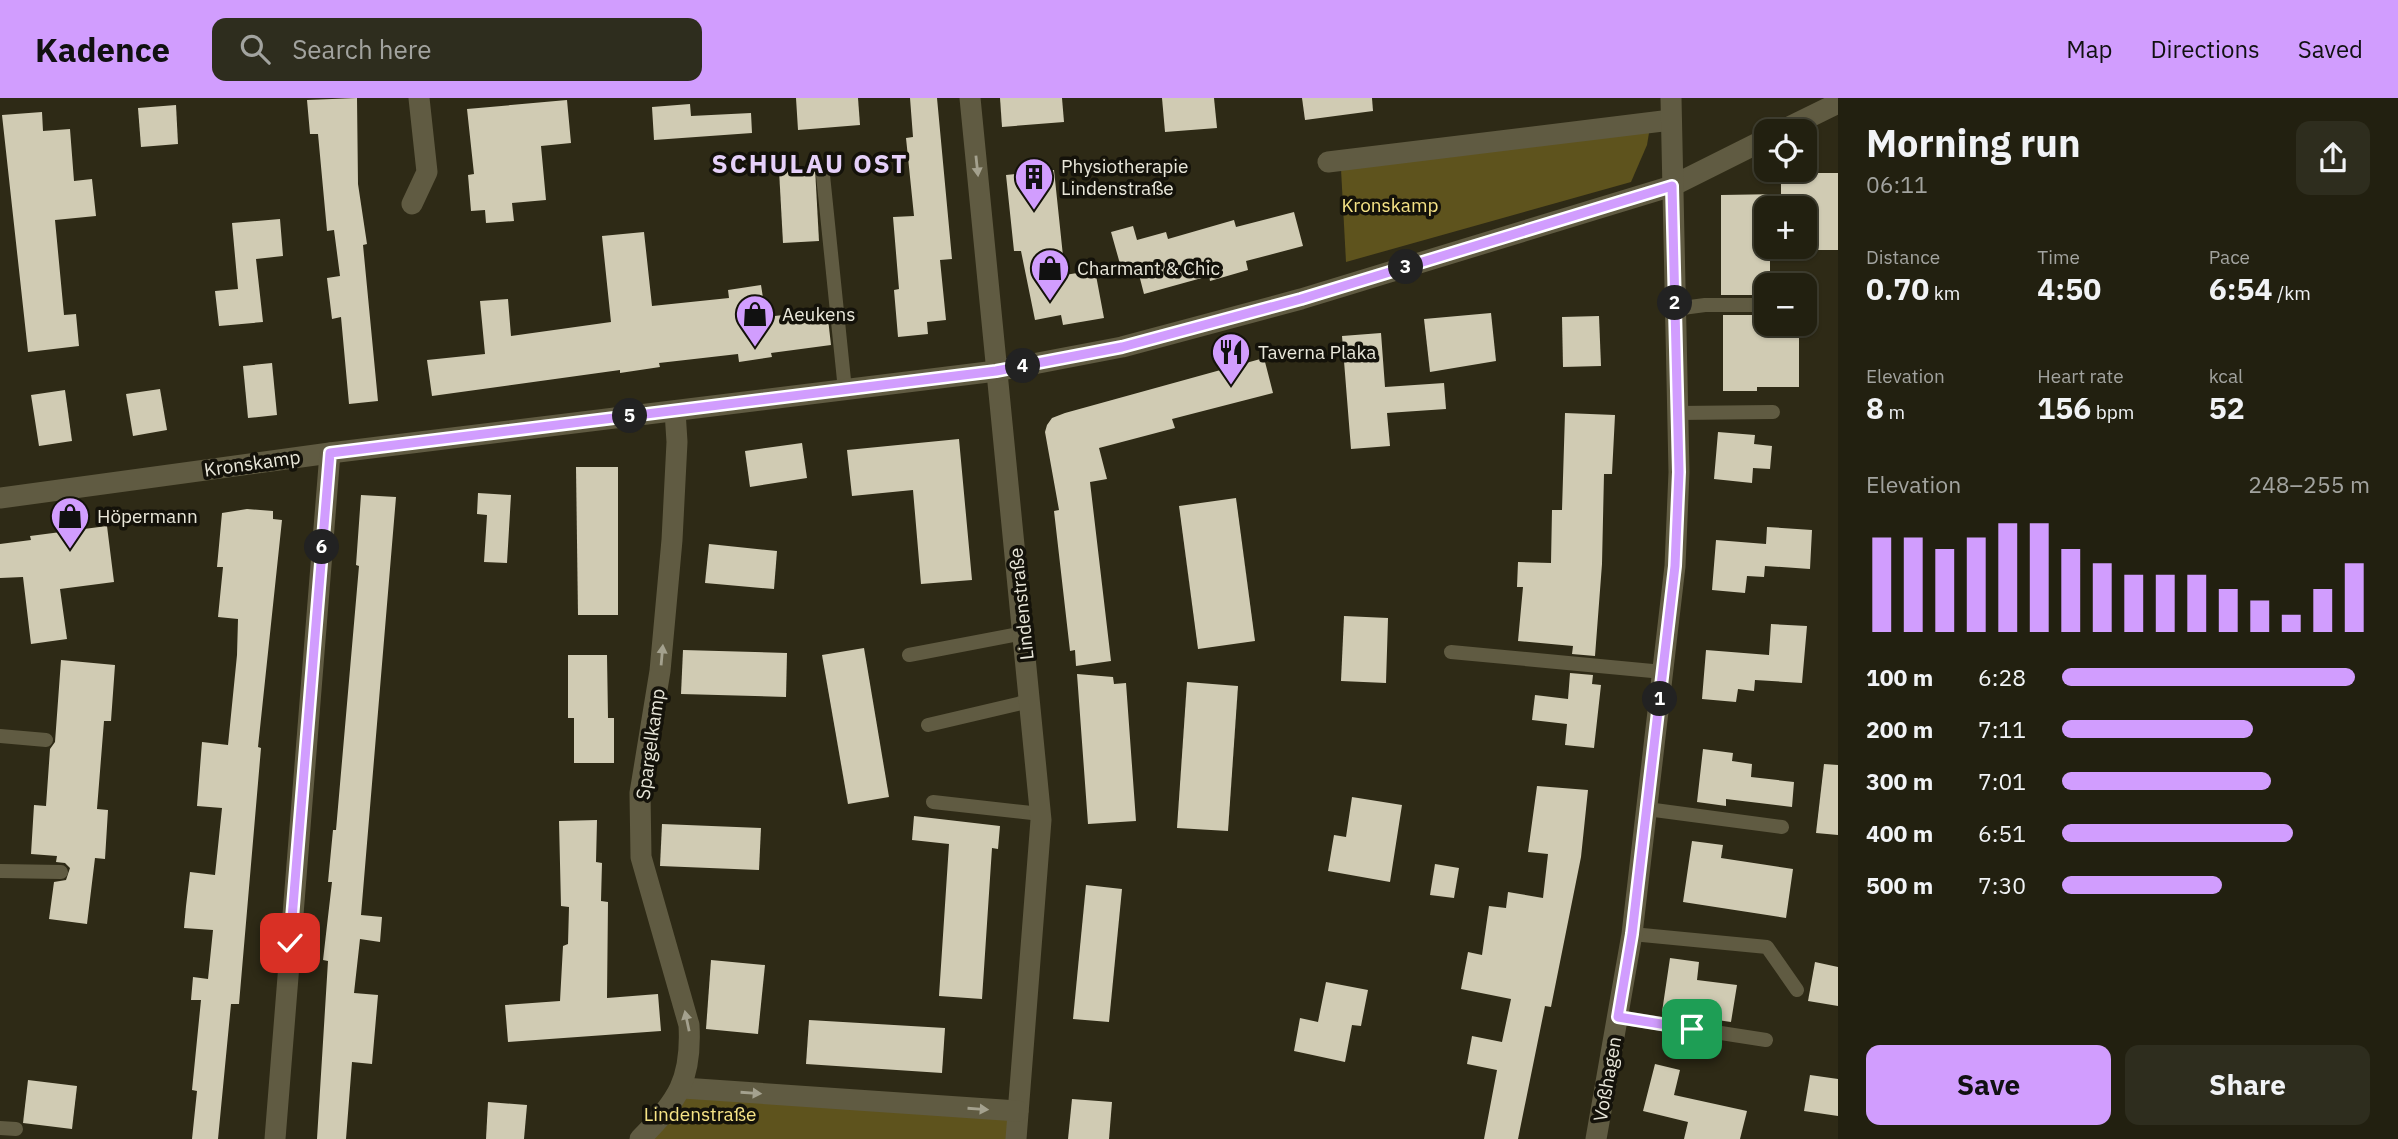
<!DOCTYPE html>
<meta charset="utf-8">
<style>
body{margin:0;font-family:"IBM Plex Sans",sans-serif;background:#2e2d1e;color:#f1f3f6;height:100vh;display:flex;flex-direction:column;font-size:26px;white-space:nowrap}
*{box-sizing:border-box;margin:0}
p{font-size:23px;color:#a2a39f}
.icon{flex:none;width:38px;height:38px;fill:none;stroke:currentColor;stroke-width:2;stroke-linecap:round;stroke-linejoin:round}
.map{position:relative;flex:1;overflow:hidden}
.sheet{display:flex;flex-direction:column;background:#222010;width:560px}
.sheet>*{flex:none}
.controls{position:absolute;left:1754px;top:21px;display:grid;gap:14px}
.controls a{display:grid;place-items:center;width:63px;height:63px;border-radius:14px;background:#222010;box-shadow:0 2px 5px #0004,0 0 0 2px #3f3e30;font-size:35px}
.pin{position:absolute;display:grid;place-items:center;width:60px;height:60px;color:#fff;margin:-30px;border-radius:14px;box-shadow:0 4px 10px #0006}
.km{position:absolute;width:35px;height:35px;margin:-18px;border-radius:50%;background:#222;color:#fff;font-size:19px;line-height:35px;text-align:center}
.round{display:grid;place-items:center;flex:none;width:74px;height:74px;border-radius:14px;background:#2e2d1e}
.head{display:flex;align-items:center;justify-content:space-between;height:119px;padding:0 28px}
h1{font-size:38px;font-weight:800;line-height:52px}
.stats{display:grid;grid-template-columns:repeat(3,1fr);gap:10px;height:119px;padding:7px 28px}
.stats div{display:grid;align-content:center}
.stats b{font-size:30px;font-weight:800}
.stats small{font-size:19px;font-weight:400}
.stats p{font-size:19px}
.chart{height:196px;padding:14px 28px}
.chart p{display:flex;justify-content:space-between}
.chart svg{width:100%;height:126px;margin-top:7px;stroke:#d19dfe;stroke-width:6}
.cta{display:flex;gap:14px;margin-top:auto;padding:14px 28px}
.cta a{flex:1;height:80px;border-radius:14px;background:#d19dfe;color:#111;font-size:28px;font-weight:800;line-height:80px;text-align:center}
.cta a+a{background:#2e2d1e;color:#f1f3f6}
ul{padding:0 28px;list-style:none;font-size:23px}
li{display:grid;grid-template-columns:112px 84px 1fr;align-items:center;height:52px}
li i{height:18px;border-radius:9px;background:#d19dfe}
header{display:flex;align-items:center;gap:42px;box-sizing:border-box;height:98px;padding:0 35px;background:#d19dfe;color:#111}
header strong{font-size:33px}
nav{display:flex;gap:38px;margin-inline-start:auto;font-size:24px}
.search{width:490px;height:63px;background:#2e2d1e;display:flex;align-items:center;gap:18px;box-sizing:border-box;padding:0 24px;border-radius:14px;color:#a2a39f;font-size:26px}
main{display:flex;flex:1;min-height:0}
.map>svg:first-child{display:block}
.green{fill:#5e531d}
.building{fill:#d0cbb3;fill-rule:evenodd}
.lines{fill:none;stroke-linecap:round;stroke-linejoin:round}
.lane{stroke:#605b42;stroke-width:14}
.street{stroke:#605b42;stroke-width:21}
.oneway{fill:#a4a18e}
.route-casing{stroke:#fff;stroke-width:14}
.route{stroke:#d19dfe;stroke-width:9}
.labels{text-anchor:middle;stroke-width:7;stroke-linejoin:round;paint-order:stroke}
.poi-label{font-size:19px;fill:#e9e7da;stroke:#14120a;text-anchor:start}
.park-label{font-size:19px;fill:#f6e386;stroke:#14120a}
.street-label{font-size:19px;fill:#e9e7da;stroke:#14120a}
.district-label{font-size:26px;font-weight:bold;letter-spacing:2px;fill:#e5d0f9;stroke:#14120a}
</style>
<header>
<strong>Kadence</strong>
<div class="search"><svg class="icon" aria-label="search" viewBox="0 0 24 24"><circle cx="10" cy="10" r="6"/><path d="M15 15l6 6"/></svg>Search here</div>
<nav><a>Map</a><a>Directions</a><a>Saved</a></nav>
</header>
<main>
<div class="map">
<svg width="1838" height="1041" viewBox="0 0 1838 1041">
<rect width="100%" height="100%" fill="#2e2a16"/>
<g class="green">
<polygon points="1650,29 1647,47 1631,84 1346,164 1341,71"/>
<polygon points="683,990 1018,1013 1016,1041 641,1041"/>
</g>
<g class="building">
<polygon points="357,0 358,86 367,146 363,147 378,303 349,306 341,219 332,221 327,180 340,178 334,132 327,133 318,36 310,36 307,2"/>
<polygon points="796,0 858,0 860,27 798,32"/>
<polygon points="910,0 937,0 952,161 940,162 946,222 927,224 928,236 898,239 894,192 899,191 893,119 914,118 906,40 913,39"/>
<polygon points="1000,0 1062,0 1064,24 1002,29"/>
<polygon points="1162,0 1214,0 1217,30 1165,34"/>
<polygon points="1302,0 1372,0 1373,13 1305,22"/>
<polygon points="567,2 571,45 541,48 546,102 512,105 514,123 486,125 485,112 471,113 468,77 474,76 467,11"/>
<polygon points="690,6 691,18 751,15 752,35 654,42 652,9"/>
<polygon points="176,7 178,46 141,49 138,10"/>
<polygon points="42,14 43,33 70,31 74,83 92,81 96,118 55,122 64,217 76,216 79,248 28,254 2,17"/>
<polygon points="815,70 819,143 783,145 779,72"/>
<polygon points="1054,72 1065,177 1095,172 1104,220 1063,227 1061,217 1035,222 1021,153 1014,153 1006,77"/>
<path d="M1781,75h57v77h-68v35h-4v10h-45v-100l60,-1zM1766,110h38v39h-38z"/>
<polygon points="1294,114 1303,148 1246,163 1248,172 1210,183 1209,178 1144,196 1137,169 1122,173 1111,134 1133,128 1137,142 1166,134 1168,141 1234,122 1236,129"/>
<polygon points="280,121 283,158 256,161 263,224 219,228 215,193 238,191 232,125"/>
<polygon points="644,134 652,208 729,200 728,192 761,187 766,219 827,212 831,247 771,255 772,259 739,264 738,256 659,265 660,269 620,275 620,272 432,298 427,262 485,256 480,203 508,201 511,238 611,224 602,138"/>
<polygon points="1491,215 1496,263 1430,274 1424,221"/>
<polygon points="1723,217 1766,217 1766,226 1799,226 1799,289 1757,289 1757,293 1723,293"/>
<polygon points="1599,218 1601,268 1563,269 1562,219"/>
<polygon points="1381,235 1385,289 1444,285 1446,311 1387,315 1390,348 1351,351 1342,238"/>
<polygon points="1264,260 1273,295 1172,321 1175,330 1099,350 1107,381 1090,384 1111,563 1076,568 1075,552 1070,553 1054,413 1059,412 1045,334 1047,327 1052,320 1065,315"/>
<polygon points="272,265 277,317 248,320 243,268"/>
<polygon points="160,291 167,332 133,338 126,296"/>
<polygon points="65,292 72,343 39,348 31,297"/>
<polygon points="1565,315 1615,317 1612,376 1604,376 1602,466 1595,558 1572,556 1573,548 1518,543 1523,489 1517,489 1518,464 1551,465 1552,412 1562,412"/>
<polygon points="1718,334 1755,337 1754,346 1772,348 1770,371 1753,370 1752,385 1714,381"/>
<polygon points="959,341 972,482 921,486 913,392 852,398 847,352"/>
<polygon points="802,345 807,380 750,389 745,353"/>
<polygon points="576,369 618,369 618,517 578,517"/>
<polygon points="478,395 511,397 507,465 484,464 487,417 477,416"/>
<polygon points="361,397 396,399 361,817 382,819 380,844 360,841 354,895 378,897 372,966 352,964 346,1041 317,1041 328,863 323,862 332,784 328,784 333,732 336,732 359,468 356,467"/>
<polygon points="1236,400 1255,543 1198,551 1179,408"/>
<polygon points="247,411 273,413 273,421 282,422 258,649 261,650 239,906 231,906 218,1041 192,1041 197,993 192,992 201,902 191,902 193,879 208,881 213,832 184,830 186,808 190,774 215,777 222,710 197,708 202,644 228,647 237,557 238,521 218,519 223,469 217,469 222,415"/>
<polygon points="107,428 114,484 60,491 67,541 31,546 23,479 0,480 0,446 31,442 30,438"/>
<polygon points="1767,429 1812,432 1810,471 1765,468 1764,479 1747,478 1745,495 1712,492 1716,442 1766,446"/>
<polygon points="709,446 777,453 774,491 705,485"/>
<polygon points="1344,518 1388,520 1386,585 1341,583"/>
<polygon points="1771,526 1807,528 1802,585 1755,582 1754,593 1738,591 1736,604 1702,601 1706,552 1769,557"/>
<polygon points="864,550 889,699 848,706 822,557"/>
<polygon points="683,552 787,555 786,599 681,596"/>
<polygon points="568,557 607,557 608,620 614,620 614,665 574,665 574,620 568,620"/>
<polygon points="61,562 115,567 111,623 104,623 97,711 108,712 105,761 95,760 87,826 49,821 54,784 66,782 70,770 65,765 56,764 57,758 31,756 34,707 46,708 50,651 55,644"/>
<polygon points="1570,575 1593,577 1592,586 1601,587 1594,650 1565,647 1567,626 1532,622 1535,597 1568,601"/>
<polygon points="1077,576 1113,579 1114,586 1126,585 1136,723 1088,726"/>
<polygon points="1187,584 1238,588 1228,733 1177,730"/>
<polygon points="1703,651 1733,655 1732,663 1752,666 1751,679 1794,684 1792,709 1726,701 1726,708 1697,704"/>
<polygon points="1824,666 1838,667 1838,737 1816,735"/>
<polygon points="1537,688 1588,692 1581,759 1551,909 1545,908 1518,1041 1484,1041 1497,972 1467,966 1472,938 1502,944 1511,901 1461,891 1468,854 1482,857 1489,808 1506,810 1508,794 1543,800 1548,756 1528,754"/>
<polygon points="1352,699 1402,707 1390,784 1328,773 1334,737 1346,739"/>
<polygon points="914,718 1000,728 998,751 992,750 982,901 939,898 949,746 912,742"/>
<polygon points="597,722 596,764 602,765 601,803 608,804 607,900 658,896 661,933 508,944 505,907 560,903 563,848 568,846 569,809 561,808 559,723"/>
<polygon points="662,726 761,730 759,772 660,768"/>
<polygon points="1692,743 1723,747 1721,760 1793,771 1786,820 1683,804"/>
<polygon points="1435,766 1459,770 1454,800 1430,797"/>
<polygon points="1086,787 1122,791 1109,924 1073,921"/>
<polygon points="1670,860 1699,864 1697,882 1737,887 1731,924 1662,914"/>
<polygon points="711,862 765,867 758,936 706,931"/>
<polygon points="1815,864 1838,869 1838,908 1808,903"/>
<polygon points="1326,884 1368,892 1361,928 1352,927 1345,964 1294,953 1300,920 1318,924"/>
<polygon points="809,922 945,930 942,975 806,966"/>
<polygon points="1655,966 1680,972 1674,997 1747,1013 1740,1041 1684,1041 1688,1024 1643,1013"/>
<polygon points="1810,977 1838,981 1838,1018 1804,1013"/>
<polygon points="28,982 77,988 72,1031 23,1025"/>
<polygon points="1072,1001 1112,1004 1109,1041 1068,1041"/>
<polygon points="488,1004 527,1007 524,1041 486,1041"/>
</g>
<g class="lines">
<g class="lane">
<polyline points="823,77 845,292"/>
<polyline points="1675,211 1705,207 1766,207"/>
<polyline points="1678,315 1773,314"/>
<polyline points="1451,554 1663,574"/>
<polyline points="909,557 1024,535"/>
<polyline points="928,627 1030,603"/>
<polyline points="0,638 46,642"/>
<polyline points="933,704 1041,716"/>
<polyline points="1647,711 1782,729"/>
<polyline points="0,773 61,774"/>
<polyline points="1632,836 1767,849 1797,892"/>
<polyline points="1618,919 1766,942"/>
<polyline points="0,1030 16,1031"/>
</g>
<g class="street">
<polyline points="970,0 1041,722 1016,1041"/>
<polyline points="1781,33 1838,5"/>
<polyline points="1328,64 1671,22"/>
<polyline points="412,106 427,74 419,0"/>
<polyline points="0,400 330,355 996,273 1122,249 1301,201 1672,88 1766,41"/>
<polyline points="683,990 1018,1013"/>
<polyline points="275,1041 330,355"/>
<path d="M640,1041c38,-38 52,-60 49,-114l-48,-168 -1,-64 20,-122 12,-131 5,-98 -2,-31"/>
<polyline points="1596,1041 1632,836 1675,468 1679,374 1671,0"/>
</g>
</g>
<defs><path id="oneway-solid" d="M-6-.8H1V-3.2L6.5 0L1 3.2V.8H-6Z" transform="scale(1.75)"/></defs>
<g class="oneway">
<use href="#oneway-solid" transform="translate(977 68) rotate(84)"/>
<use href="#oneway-solid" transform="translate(662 557) rotate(-85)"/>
<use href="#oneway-solid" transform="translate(687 923) rotate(-102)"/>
<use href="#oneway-solid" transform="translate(751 995) rotate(4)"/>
<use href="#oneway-solid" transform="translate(978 1011) rotate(4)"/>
</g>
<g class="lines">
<g class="route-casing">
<polyline id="route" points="290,845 330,355 996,273 1122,249 1301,201 1672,88 1679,374 1675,468 1632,836 1618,919 1692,931"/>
</g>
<use href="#route" class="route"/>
</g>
<defs>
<g id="building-pin" transform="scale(2.0125)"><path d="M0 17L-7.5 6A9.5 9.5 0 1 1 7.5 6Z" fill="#d19dfe" stroke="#14120a"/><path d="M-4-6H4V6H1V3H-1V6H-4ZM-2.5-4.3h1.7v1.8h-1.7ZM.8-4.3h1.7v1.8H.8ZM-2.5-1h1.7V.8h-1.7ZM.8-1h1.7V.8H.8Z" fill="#111"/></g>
<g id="shop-pin" transform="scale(2.0125)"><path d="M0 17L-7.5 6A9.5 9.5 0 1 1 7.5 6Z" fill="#d19dfe" stroke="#14120a"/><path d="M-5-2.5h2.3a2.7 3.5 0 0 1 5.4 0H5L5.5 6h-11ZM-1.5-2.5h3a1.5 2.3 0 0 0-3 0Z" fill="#111"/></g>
<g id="restaurant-pin" transform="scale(2.0125)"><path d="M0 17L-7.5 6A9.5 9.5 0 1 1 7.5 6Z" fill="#d19dfe" stroke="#14120a"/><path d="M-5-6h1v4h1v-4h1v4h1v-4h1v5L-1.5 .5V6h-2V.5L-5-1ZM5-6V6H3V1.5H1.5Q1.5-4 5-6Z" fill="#111"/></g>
</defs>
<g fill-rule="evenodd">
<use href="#building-pin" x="1034" y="79"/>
<use href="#shop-pin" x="1050" y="170"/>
<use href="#shop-pin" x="755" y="216"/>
<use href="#restaurant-pin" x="1231" y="254"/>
<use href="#shop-pin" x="70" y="418"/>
</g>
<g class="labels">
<g class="poi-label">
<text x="1061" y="75">Physiotherapie<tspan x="1061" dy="22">Lindenstraße</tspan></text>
<text x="1077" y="177">Charmant &amp; Chic</text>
<text x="782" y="223">Aeukens</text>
<text x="1258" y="261">Taverna Plaka</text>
<text x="97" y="425">Höpermann</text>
</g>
<g class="park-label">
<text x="1390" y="114">Kronskamp</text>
<text x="700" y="1023">Lindenstraße</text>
</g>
<g class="street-label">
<text transform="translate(252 365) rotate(-8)" y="7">Kronskamp</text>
<text transform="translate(1021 506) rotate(-96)" y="7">Lindenstraße</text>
<text transform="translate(650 646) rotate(-82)" y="7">Spargelkamp</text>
<text transform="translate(1607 981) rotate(-80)" y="7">Voßhagen</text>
</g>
<g class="district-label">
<text x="810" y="75">SCHULAU OST</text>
</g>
</g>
</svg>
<div class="controls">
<a><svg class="icon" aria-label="locate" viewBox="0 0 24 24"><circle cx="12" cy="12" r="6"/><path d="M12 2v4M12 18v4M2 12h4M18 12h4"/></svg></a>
<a>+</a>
<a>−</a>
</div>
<div class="pin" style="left:1692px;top:931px;background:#1e9e55"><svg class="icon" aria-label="arrive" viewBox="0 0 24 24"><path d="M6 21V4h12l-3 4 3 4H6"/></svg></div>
<div class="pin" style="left:290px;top:845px;background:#d93025"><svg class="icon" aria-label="check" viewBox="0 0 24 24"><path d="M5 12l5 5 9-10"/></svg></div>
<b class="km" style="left:1660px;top:601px">1</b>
<b class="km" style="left:1675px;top:205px">2</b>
<b class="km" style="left:1406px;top:169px">3</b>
<b class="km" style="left:1023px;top:268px">4</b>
<b class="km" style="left:630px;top:318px">5</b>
<b class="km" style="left:322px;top:449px">6</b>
</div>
<section class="sheet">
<div class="head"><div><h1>Morning run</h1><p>06:11</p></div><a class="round"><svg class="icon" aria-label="share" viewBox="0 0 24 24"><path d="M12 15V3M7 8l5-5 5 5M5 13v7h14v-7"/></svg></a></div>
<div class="stats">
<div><p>Distance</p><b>0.70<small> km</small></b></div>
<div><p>Time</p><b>4:50</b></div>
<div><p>Pace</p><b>6:54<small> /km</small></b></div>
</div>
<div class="stats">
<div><p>Elevation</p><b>8<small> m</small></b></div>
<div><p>Heart rate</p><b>156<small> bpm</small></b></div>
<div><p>kcal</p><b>52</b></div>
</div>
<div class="chart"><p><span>Elevation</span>248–255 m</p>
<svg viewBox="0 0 160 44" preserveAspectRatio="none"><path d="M5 44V11M15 44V11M25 44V15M35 44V11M45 44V6M55 44V6M65 44V15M75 44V20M85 44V24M95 44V24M105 44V24M115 44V29M125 44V33M135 44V38M145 44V29M155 44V20"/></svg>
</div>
<ul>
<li><b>100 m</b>6:28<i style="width:95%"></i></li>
<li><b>200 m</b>7:11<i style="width:62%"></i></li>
<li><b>300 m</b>7:01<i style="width:68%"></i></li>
<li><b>400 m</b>6:51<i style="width:75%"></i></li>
<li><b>500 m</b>7:30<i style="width:52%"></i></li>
</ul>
<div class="cta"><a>Save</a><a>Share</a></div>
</section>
</main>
